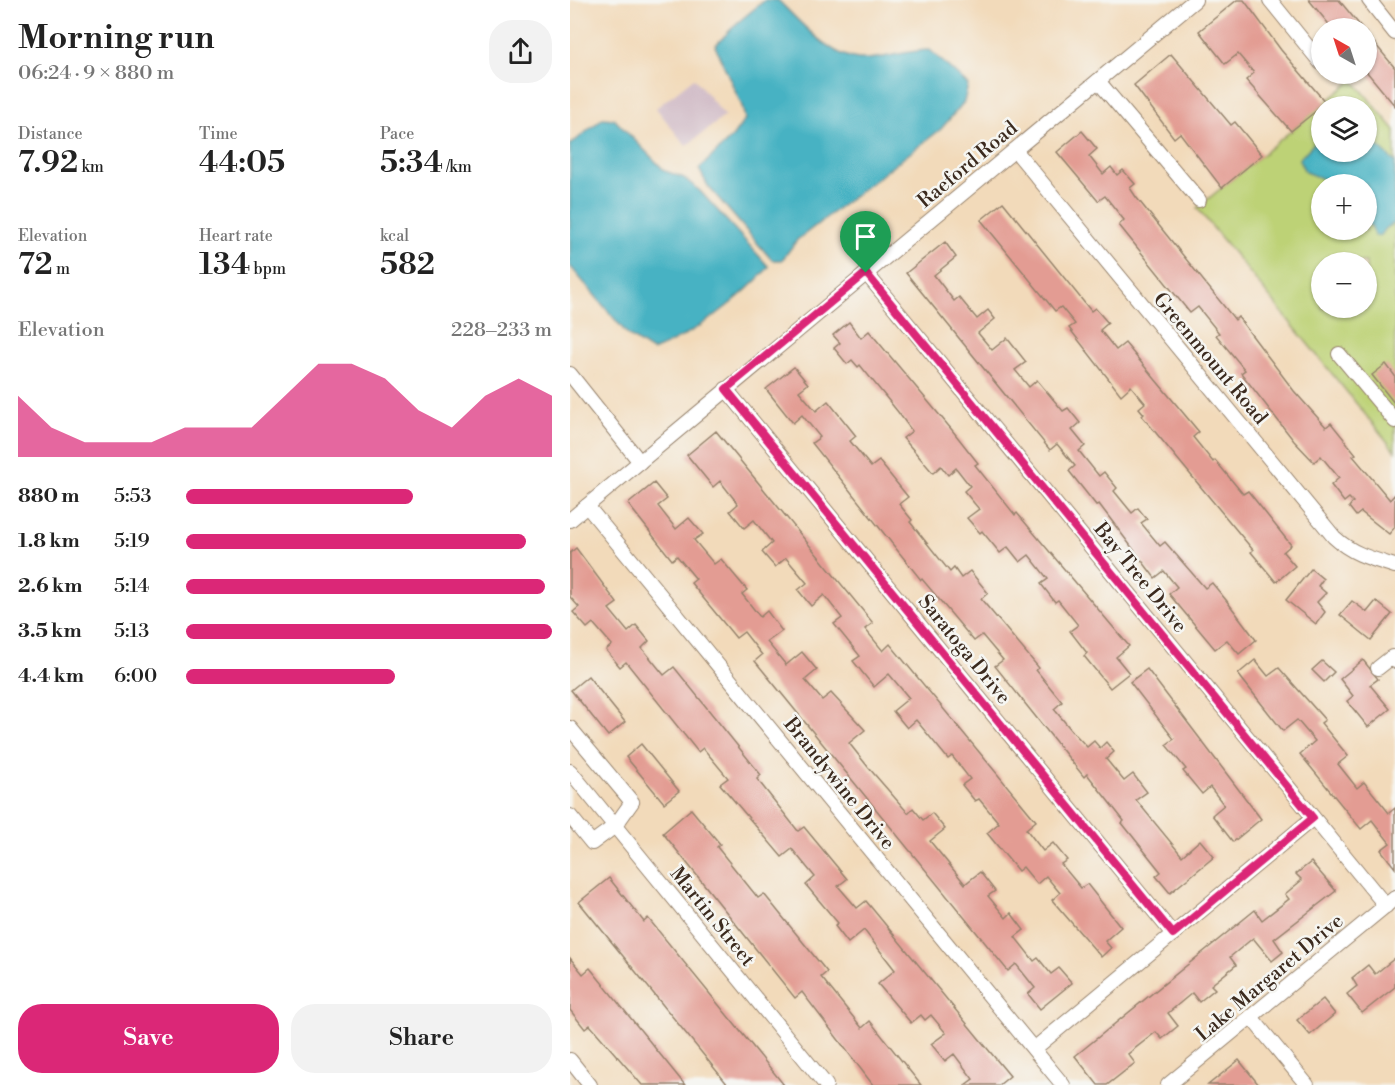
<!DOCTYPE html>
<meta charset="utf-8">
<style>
body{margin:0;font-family:"Libre Bodoni",serif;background:#f2f2f2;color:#222;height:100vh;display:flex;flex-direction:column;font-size:22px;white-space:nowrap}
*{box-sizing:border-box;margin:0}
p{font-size:20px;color:#767676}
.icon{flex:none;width:33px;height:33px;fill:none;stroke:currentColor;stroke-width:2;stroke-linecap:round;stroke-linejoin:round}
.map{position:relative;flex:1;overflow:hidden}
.sheet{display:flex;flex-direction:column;background:#fff;width:570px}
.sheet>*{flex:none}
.needle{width:39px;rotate:321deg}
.tools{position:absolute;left:741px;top:18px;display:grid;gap:12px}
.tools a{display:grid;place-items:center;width:66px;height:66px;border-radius:50%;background:#fff;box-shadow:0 2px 4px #0004;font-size:30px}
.pin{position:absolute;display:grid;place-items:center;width:51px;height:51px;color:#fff;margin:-62px -26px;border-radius:50% 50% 50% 0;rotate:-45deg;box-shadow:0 0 6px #0007}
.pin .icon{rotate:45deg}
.round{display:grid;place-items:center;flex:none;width:63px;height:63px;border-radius:24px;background:#f2f2f2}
.headline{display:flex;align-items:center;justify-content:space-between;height:102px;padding:0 18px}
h1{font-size:33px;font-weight:600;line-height:45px}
.stats{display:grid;grid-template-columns:repeat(3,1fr);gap:9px;height:102px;padding:6px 18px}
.stats div{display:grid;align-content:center}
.stats b{font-size:30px;font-weight:600}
.stats small{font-size:16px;font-weight:400}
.stats p{font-size:16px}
.chart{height:168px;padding:12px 18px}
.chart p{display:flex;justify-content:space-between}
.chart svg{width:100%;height:108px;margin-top:6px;fill:#db2777;opacity:.7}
.cta{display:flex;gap:12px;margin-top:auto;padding:12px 18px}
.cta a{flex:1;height:69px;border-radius:24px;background:#db2777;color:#fff;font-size:24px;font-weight:600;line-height:69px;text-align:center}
.cta a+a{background:#f2f2f2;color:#222}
ul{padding:0 18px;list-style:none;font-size:20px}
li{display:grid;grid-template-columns:96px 72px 1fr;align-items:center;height:45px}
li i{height:15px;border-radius:8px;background:#db2777}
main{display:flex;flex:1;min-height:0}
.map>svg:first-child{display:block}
.industrial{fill:#d2bdc8}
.green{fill:#bdd276;stroke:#7c7e4a;stroke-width:1.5;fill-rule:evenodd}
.water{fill:#46b2c3;stroke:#406e70;stroke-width:1.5}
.building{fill:#e39c93}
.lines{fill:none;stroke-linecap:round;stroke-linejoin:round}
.minor-casing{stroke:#96826c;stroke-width:16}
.minor{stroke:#fff;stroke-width:14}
.route-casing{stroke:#fff;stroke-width:12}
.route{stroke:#db2777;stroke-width:8}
.labels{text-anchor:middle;stroke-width:5;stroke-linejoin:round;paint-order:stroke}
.street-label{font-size:20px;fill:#3b2a1e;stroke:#f6f6f2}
</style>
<main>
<section class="sheet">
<div class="headline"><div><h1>Morning run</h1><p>06:24 · 9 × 880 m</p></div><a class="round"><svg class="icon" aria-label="share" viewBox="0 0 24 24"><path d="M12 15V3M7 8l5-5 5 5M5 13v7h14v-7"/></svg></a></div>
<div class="stats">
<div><p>Distance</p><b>7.92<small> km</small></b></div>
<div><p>Time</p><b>44:05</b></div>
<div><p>Pace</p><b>5:34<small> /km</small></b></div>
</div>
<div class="stats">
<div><p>Elevation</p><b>72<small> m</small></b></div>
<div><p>Heart rate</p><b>134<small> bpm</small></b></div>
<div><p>kcal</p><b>582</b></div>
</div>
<div class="chart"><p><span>Elevation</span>228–233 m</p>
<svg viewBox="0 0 160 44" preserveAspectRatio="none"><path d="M0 44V19L10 32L20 38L30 38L40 38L50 32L60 32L70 32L80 19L90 6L100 6L110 12L120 25L130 32L140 19L150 12L160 19V44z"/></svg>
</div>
<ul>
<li><b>880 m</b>5:53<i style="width:62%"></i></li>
<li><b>1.8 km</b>5:19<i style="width:93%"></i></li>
<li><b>2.6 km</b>5:14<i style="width:98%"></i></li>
<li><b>3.5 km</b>5:13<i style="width:100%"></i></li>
<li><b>4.4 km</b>6:00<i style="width:57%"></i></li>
</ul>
<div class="cta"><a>Save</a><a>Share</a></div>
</section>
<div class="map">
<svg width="825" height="1085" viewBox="0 0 825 1085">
<rect width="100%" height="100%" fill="#f6f6f2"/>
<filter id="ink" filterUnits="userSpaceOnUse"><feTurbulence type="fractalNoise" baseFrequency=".0167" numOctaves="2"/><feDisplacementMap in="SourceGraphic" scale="12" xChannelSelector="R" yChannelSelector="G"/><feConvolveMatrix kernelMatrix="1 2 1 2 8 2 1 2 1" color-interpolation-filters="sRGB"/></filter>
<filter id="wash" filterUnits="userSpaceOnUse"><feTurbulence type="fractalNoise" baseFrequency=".008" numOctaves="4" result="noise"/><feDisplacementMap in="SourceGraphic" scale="24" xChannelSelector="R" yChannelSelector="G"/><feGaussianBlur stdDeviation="1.35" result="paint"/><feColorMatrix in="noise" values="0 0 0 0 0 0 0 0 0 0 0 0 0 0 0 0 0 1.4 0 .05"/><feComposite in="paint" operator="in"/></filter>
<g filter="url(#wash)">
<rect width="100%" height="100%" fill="#f2daba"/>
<polygon class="industrial" points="124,78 155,116 116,146 86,108"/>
<path class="green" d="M783,80l42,50v321l-198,-243zM752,106h44v46h-44zM752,184h44v46h-44zM752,262h44v46h-44z"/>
<g class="water">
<path d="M195,0h13c20,20 52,57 82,59 24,1 46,-9 70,-9l38,35 -4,17 -23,27 -144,111 -15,20h-10l-64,-74 -9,-17 34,-33 12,-17 -3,-13 -27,-60 22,-23z"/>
<path d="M33,118l11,1 51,52 19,7 16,13 69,76c-32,35 -74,67 -117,84l-23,-15 -59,-70v-121z"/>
<polygon points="751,136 752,152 796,152 797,136 825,162 825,223 816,228 811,235 805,236 802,227 797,223 796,184 766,184 735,172 729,159"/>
</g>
<g id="blocks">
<g class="building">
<polygon points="667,0 674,0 711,50 756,103 721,131 676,80 684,73 668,54 655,64 629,31"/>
<polygon points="739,0 769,0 792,28 762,28"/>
<polygon points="796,33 825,68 825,106 796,71"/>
<polygon points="601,54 661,125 665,122 692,155 652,188 610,133 604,138 564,85"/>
<polygon points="512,131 527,149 519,156 533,174 541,167 547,175 553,170 565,184 560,188 566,197 665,320 668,317 724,391 756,427 761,423 786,454 783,456 820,500 825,494 825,527 819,534 791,512 786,516 779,507 783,502 779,498 774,502 761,485 769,478 751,456 744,462 724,441 671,373 675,370 646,335 649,333 628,307 620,313 549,225 554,220 535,196 528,201 487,152"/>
<polygon points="433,202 521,311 525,308 538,323 530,330 546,350 555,343 629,432 623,437 643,462 645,460 673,494 678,491 721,545 713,552 725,566 706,582 681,552 683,550 572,416 574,414 569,408 575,403 561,386 551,395 499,328 505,324 491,307 485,311 411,220"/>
<polygon points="375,242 386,257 364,275 384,301 389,297 407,319 418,310 425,319 408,333 422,350 437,338 456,362 445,370 459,387 467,380 493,411 498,408 510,423 502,430 515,446 509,451 529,476 534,472 547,488 544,491 562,513 568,508 577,519 571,523 590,546 595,542 635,588 642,583 656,600 686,640 669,654 657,640 645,649 599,594 607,587 594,571 585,578 529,504 526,505 499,471 505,466 487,444 480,450 336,273"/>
<polygon points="279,322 291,338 299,331 382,430 408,463 405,465 445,515 447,513 559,646 546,657 559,673 540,688 514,656 517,653 500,631 508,625 488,600 485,602 471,584 478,579 459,555 450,562 438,547 430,553 412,531 410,533 397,518 409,509 394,491 400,486 386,468 378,475 371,466 363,473 333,438 342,431 328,412 290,365 288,367 282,360 277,364 264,348 270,343 263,335"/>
<polygon points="816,364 825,376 825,404 802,375"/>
<polygon points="224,367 238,384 229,391 246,411 258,401 286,436 280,441 301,467 309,461 338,497 329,504 342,520 340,522 380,572 384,568 391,578 400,571 418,593 411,599 469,668 466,670 492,702 484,709 503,732 517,747 524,741 530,748 536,742 544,752 536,759 554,781 563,774 577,792 566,800 612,856 630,840 644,857 600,893 586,876 591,872 552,823 554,821 517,774 514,777 425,666 433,660 412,635 404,641 352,579 351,580 242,443 250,437 232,415 223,423 196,389"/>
<polygon points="146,431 303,623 295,629 313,651 320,644 466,821 456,829 473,851 483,843 497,860 491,864 511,888 517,884 551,927 535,941 541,948 531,957 482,900 490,893 476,876 467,884 453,867 448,871 417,833 429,823 409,799 405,801 392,785 400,779 382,756 378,759 346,720 337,728 323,711 339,698 319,674 304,687 283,661 290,656 264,624 272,618 254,595 241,606 228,590 237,583 216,558 205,567 192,552 202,543 184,520 174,528 160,511 168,504 150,481 143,487 117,455"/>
<polygon points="84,483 97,499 88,506 106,529 119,518 133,534 124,540 144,564 151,559 177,590 172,594 190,617 197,611 212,631 197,642 216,665 232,652 247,670 235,680 252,700 261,693 295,730 279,743 298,767 338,813 343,808 353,820 362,813 375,829 360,841 395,884 410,872 425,891 418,896 436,918 441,913 454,930 445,937 464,961 468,958 481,974 489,968 502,983 470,1009 458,994 465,988 446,964 438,971 185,661 192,655 174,632 166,638 121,583 126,579 107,556 102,560 58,504"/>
<polygon points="6,548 47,603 39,609 58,632 66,625 79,641 72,648 94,675 104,667 191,775 187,779 228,831 234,827 277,879 268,886 287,908 296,901 421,1053 440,1076 429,1085 395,1085 403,1079 384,1054 375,1061 361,1044 376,1033 361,1015 355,1020 351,1015 341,1023 308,984 325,970 294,930 278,943 265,926 268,923 236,885 245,877 222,849 212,857 150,784 158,778 133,748 128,752 56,662 50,667 36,650 42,645 23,623 17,628 3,612 9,607 0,597 0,553"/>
<polygon points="741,569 753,579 748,586 756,593 747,602 755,612 746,624 716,600"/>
<polygon points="782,601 797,612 806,601 822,614 801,640 770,615"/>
<polygon points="685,660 698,676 709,668 755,720 751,723 778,756 768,764 787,788 794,782 819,813 825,808 825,868 811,850 820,843 802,820 791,829 730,754 745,741 727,720 713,731 668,674"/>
<polygon points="793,660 808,679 800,685 820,709 798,727 777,701 783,696 770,679"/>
<polygon points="752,661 764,672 754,682 742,670"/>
<polygon points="577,669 691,819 663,842 642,815 654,805 640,787 632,794 613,771 616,769 596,745 604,739 560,682"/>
<polygon points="18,676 55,722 38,736 1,690"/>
<polygon points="71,744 109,791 94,803 56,757"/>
<polygon points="121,809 150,844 147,847 188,898 194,894 257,972 251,977 292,1028 300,1021 351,1085 303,1085 232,992 225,998 93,833"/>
<polygon points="741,862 766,891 704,939 713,952 702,961 683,938 660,957 666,965 641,985 645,989 629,1002 622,993 598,1013 608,1026 592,1039 586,1032 558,1054 565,1063 537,1085 528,1085 505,1056 685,910 692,920 719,899 715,894 732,880 726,874"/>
<polygon points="39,878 74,922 78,918 214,1085 158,1085 9,902"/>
<polygon points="0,958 13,974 20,968 115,1085 72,1085 20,1025 15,1029 0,1010"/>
<polygon points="825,958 825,987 792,1013 777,994 787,986 782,978 798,965 805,974"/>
<polygon points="753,999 765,1014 740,1035 727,1020"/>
<polygon points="669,1060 689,1085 638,1085"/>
</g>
</g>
</g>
<g filter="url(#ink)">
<use href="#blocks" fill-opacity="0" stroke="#96826c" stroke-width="1.5"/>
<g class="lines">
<g class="minor-casing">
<g id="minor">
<polyline points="700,0 751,63"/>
<polyline points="799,0 825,33"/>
<polyline points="528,81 629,200"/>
<path d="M445,150l319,387c18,17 38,22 61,29"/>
<polyline points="296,273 816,906"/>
<polyline points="769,354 825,421"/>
<polyline points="0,374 70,462"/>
<polyline points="156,389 603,934"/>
<polyline points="17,506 493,1085"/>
<polyline points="0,520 625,0"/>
<polyline points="808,668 822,657 825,661"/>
<polyline points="0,728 62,802 45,826 22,843 0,816"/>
<polyline points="0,771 256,1085"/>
<polyline points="681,1017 737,1085"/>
<polyline points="464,1049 743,818"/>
<polyline points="0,1060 20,1085"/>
<polyline points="598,1085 825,898"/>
</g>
</g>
<use href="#minor" class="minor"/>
</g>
</g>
<g class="lines" filter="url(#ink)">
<g class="route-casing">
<polygon id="route" points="296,273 743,818 603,934 156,389"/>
</g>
<use href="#route" class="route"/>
</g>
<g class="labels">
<g class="street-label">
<text transform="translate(397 164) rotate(-40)" y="7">Raeford Road</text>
<text transform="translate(641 358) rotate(50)" y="7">Greenmount Road</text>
<text transform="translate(571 577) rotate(51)" y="7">Bay Tree Drive</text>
<text transform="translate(395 649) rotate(51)" y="7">Saratoga Drive</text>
<text transform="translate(270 783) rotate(51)" y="7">Brandywine Drive</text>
<text transform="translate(143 916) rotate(51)" y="7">Martin Street</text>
<text transform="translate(699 977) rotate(-40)" y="7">Lake Margaret Drive</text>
</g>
</g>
</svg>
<div class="tools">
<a><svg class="needle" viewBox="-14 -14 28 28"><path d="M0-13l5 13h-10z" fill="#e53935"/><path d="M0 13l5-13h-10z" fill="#767676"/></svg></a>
<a><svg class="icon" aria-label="layers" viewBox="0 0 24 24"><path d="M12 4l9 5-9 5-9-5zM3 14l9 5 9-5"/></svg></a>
<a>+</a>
<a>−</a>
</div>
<div class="pin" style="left:296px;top:273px;background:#1e9e55"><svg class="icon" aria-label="arrive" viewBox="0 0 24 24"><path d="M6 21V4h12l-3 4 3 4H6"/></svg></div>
</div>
</main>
